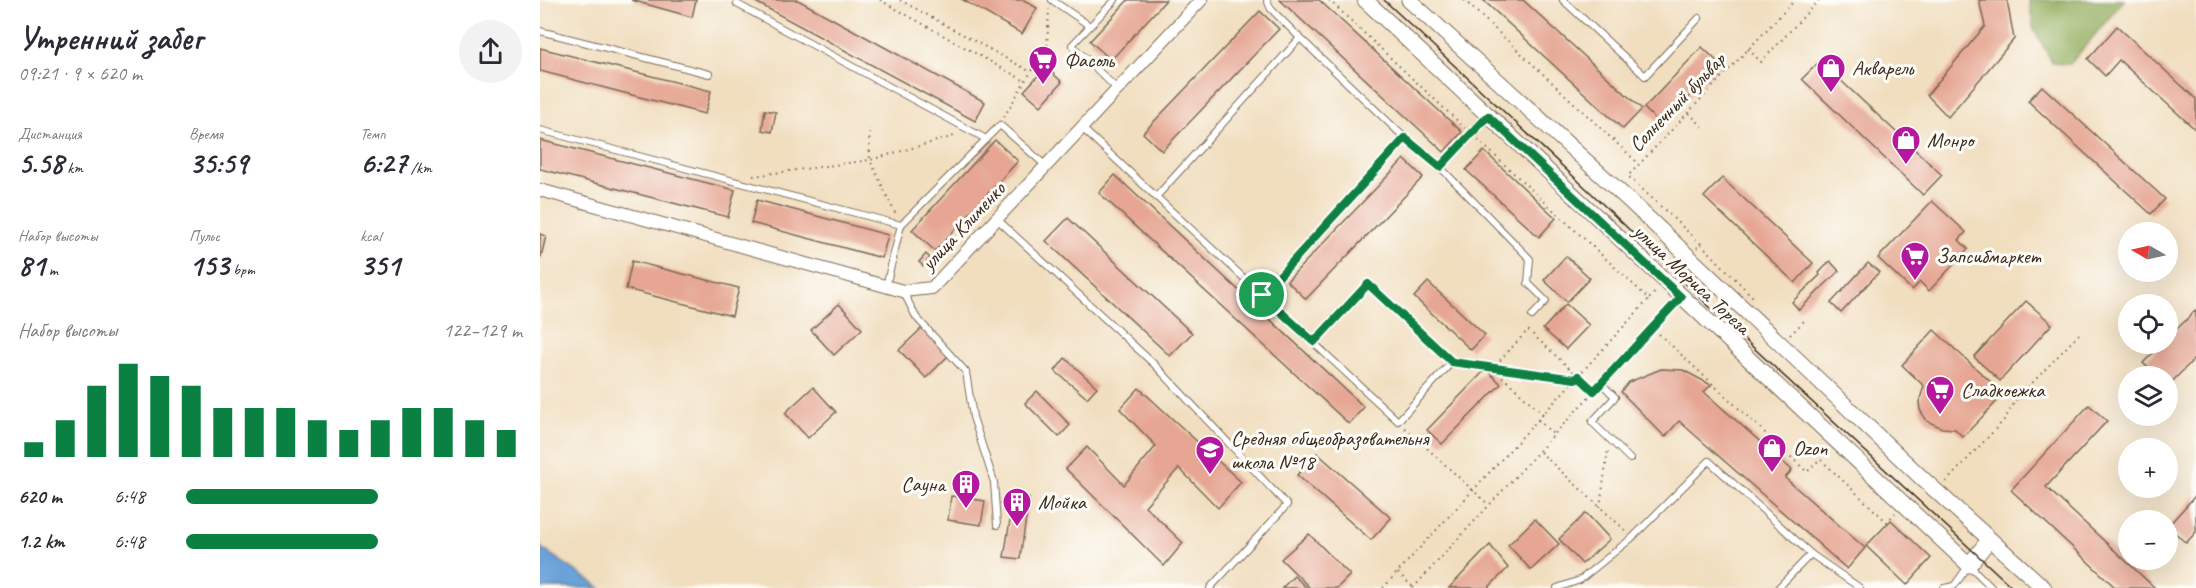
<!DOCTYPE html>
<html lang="ru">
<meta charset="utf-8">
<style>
body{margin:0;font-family:Caveat,sans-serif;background:#f2f2f3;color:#2b2b33;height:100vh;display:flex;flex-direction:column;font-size:22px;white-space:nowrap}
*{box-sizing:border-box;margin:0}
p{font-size:20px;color:#7c7c81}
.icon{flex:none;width:33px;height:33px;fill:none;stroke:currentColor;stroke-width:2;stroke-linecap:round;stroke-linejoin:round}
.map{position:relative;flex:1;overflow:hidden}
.panel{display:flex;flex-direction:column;background:#fff;width:540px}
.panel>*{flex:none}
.needle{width:39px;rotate:279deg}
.buttons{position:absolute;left:1578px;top:222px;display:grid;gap:12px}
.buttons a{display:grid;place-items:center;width:60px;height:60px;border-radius:50%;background:#fff;box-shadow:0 6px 24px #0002;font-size:30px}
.pin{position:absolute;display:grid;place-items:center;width:51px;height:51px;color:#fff;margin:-26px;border:3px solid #fff;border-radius:50%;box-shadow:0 2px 6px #0007}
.round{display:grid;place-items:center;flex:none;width:63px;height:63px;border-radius:32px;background:#f2f2f3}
.overview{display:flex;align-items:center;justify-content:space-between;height:102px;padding:0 18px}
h1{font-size:33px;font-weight:700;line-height:45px}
.metrics{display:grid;grid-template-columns:repeat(3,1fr);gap:9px;height:102px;padding:6px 18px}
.metrics div{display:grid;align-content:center}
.metrics b{font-size:30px;font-weight:700}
.metrics small{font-size:16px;font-weight:400}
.metrics p{font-size:16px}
.chart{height:168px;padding:12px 18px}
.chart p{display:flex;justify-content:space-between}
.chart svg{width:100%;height:108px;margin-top:6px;stroke:#0b8043;stroke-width:6}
ul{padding:0 18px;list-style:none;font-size:20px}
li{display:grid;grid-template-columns:96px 72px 1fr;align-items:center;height:45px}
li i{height:15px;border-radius:8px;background:#0b8043}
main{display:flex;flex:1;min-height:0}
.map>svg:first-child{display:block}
.forest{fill:#94b062;stroke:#686d40;stroke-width:1.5}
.water{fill:#6ba2d9;stroke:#53667c;stroke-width:1.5}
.building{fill:#e6a693}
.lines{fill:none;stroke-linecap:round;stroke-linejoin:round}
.service-casing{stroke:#7b6956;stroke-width:8}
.minor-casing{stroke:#7b6956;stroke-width:14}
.tertiary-casing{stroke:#7b6956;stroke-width:17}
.path{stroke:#7b6956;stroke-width:2;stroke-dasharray:1.5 4.5;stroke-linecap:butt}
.service{stroke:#fff;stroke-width:6}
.minor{stroke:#fff;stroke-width:12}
.tertiary{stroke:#fff;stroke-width:15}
.tram{stroke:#3b2a1e;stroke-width:1.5}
.route-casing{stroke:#fff;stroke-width:12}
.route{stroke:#0b8043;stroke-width:8}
.labels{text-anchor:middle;stroke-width:6;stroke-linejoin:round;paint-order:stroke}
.poi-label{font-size:21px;fill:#3b2a1e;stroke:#fdfcf7;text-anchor:start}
.street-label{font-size:21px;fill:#3b2a1e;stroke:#fdfcf7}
</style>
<main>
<section class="panel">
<div class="overview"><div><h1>Утренний забег</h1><p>09:21 · 9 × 620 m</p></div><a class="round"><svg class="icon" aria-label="share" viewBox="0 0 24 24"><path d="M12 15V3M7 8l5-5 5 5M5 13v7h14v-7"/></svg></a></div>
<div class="metrics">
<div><p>Дистанция</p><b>5.58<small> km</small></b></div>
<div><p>Время</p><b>35:59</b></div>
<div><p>Темп</p><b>6:27<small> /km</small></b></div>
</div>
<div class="metrics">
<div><p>Набор высоты</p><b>81<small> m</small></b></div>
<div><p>Пульс</p><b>153<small> bpm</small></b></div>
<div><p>kcal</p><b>351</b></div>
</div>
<div class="chart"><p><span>Набор высоты</span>122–129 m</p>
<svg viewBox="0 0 160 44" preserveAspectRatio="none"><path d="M5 44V38M15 44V29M25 44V15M35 44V6M45 44V11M55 44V15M65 44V24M75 44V24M85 44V24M95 44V29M105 44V33M115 44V29M125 44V24M135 44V24M145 44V29M155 44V33"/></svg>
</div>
<ul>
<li><b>620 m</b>6:48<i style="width:57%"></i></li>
<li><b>1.2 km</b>6:48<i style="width:57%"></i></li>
</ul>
</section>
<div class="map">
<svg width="1656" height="588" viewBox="0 0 1656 588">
<rect width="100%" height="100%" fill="#fdfcf7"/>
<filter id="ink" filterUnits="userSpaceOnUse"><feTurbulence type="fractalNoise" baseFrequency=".0167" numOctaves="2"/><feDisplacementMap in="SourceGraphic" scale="12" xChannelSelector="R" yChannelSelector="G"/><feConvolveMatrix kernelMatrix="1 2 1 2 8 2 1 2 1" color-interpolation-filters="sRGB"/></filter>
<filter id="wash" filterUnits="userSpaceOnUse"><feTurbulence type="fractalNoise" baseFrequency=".008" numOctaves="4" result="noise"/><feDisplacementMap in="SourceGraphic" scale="24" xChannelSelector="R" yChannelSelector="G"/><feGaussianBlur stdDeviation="1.35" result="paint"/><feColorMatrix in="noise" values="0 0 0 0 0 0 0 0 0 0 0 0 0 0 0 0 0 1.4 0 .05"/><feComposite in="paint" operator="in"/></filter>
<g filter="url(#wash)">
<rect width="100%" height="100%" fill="#f1debf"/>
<polygon class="forest" points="1489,0 1584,0 1530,64 1513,63 1494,30"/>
<polygon class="water" points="0,547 61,588 0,588"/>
<g id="blocks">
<g class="building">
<polygon points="91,0 156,0 152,17"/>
<polygon points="212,0 258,0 445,102 435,121"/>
<polygon points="423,0 484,0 497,8 482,34"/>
<polygon points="588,0 626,0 571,60 550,41"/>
<polygon points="740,0 779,0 922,132 904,152"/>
<polygon points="943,0 983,0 1102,109 1083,129"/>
<polygon points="1439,0 1467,0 1474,39 1408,117 1387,95 1445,26"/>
<polygon points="720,11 739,29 622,151 603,133"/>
<polygon points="1577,26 1656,99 1656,130 1579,60 1565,76 1548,59"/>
<polygon points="1162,47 1180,64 1122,126 1104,108"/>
<polygon points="0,48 171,91 165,114 0,71"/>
<polygon points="1280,61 1402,175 1383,195 1262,79"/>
<polygon points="506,67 522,82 501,106 484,91"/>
<polygon points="1502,86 1625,199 1611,214 1488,101"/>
<polygon points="225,110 236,112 232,132 222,130"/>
<polygon points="0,140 195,190 188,217 0,169"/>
<polygon points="455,140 478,161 395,251 372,230"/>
<polygon points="944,151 1016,218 999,237 926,170"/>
<polygon points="864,159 883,177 766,299 747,281"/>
<polygon points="575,175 824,407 809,424 559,193"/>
<polygon points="1182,178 1273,263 1255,283 1164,197"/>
<polygon points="217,200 348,235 342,258 211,223"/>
<polygon points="1392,201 1426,232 1419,240 1428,249 1389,291 1380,282 1372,290 1338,258"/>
<polygon points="528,218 652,333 630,356 506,241"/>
<polygon points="0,234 6,236 1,257 0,257"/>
<polygon points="386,254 390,258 383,266 379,262"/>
<polygon points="1026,256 1050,278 1027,302 1004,280"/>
<polygon points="92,261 199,288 192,316 86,289"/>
<polygon points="1290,261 1299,271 1259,310 1252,302 1280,275 1279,273"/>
<polygon points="1328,263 1339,272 1301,313 1291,303"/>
<polygon points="888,282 945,335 931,350 874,297"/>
<polygon points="1486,301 1512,324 1460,381 1434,357"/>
<polygon points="299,304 322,329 294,355 271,330"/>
<polygon points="1026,304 1049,325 1026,349 1003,329"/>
<polygon points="1656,310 1656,357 1628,386 1628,376 1617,376 1603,363 1622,344 1628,344 1628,338"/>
<polygon points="382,328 408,356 386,378 359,350"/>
<polygon points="1394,330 1464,394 1423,437 1415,429 1402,428 1387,421 1380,410 1379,402 1384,386 1362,365"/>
<polygon points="525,358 557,387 547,398 515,371"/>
<polygon points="946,369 961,384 902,444 887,430"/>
<polygon points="1121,369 1143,370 1171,385 1164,392 1252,470 1245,478 1325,548 1307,569 1139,421 1125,437 1081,392 1089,382"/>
<polygon points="273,387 296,412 268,438 245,413"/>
<polygon points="599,388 701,482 678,508 639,468 605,506 643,543 624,566 526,469 547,447 584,485 616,446 580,409"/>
<polygon points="497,391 530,425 519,437 485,403"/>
<polygon points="1549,405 1567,421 1506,487 1615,588 1576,588 1471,490"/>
<polygon points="777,453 851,518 831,540 757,475"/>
<polygon points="1656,495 1656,532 1646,543 1628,526"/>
<polygon points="411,496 445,501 441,525 408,520"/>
<polygon points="474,496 489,498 480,559 464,557"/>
<polygon points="1046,513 1070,539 1042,564 1019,539"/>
<polygon points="995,519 1019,544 991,570 968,545"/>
<polygon points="1351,520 1391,558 1367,585 1326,546"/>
<polygon points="769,534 810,575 797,588 770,588 741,559"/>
<polygon points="950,545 968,568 948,588 909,588"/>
<polygon points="754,576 767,588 742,588"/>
</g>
</g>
</g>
<g filter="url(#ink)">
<use href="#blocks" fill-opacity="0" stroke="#7b6956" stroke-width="1.5"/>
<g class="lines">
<g class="service-casing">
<g id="service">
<polyline points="512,0 550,26"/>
<polyline points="575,0 532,45 577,89"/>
<polyline points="727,0 731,9 760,38 865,138 900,167 990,259 988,283 1006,301 992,316"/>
<polyline points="1023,0 1105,76 1159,18"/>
<polyline points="197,4 446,139"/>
<polyline points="0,31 169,74"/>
<polyline points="542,128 858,421 912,362 828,284 774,342"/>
<polyline points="0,130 361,225 460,125 506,166"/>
<polyline points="900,167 947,117"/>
<polyline points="616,197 760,38"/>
<polyline points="457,219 615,365 747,505 670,588"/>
<polyline points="346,286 361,225"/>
<polyline points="363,291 376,317 426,372 433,417 454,482 457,525"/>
<polyline points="721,295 865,138"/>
<polyline points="1090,459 1052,422 1075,397 1061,383 1141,297"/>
<polyline points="1017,588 1040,580 1093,537 1169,461 1271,554 1320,588"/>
<polyline points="1238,588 1271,554"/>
<polyline points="1404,588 1414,586 1429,565 1452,588"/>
</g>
</g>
<g class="minor-casing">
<polyline id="minor" points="0,190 363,291 392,288 661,0"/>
</g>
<g class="tertiary-casing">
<g id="tertiary">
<polyline points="825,0 1429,565 1449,540"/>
<polyline points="869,0 1092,203 1385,481 1504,588"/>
</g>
</g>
<g class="path">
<polyline points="340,0 485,81"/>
<polyline points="360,0 491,72"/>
<polyline points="789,0 925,128"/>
<polyline points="924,0 1099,164"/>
<polyline points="1208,49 1221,62 1279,0"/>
<polyline points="1149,113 1164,128"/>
<polyline points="464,117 485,81 507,49 509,9"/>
<polyline points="938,140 1109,299 1116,291"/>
<polyline points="213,176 330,160 329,128"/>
<polyline points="355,213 330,160 418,135"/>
<polyline points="1161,244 1213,297"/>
<polyline points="1157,248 1161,244 1088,176 1255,0"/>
<polyline points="1119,334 1267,472 1280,459 1347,522 1355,513"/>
<polyline points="1250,335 1266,319"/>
<polyline points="921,364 1034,379"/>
<polyline points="1003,414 953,368 988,330 1054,391"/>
<polyline points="998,420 1014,435"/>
<polyline points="865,428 949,505"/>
<polyline points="1000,452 1086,531"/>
<polyline points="1406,482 1465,419 1476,400 1542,331"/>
<polyline points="1060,507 1068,450"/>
<polyline points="858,573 873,587"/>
<polyline points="843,588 1109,299"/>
<polyline points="873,588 1056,389"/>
</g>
<use href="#service" class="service"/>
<use href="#minor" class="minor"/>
<use href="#tertiary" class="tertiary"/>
<polyline class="tram" points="844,0 1048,190 1177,314 1473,588"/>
</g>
</g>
<g class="lines" filter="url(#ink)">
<g class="route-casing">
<polygon id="route" points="948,116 1141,297 1054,391 1038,376 1035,379 912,362 828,284 774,342 722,295 865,138 900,167"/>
</g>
<use href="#route" class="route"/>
</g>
<defs>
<g id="supermarket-pin" transform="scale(1.5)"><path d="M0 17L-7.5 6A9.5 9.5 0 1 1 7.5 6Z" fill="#b5179e" stroke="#fdfcf7"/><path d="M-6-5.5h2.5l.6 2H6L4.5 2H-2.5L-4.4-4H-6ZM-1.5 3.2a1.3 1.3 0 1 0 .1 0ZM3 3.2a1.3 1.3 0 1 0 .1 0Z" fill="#fff"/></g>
<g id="shop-pin" transform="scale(1.5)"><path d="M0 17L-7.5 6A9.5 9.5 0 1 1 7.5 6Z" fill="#b5179e" stroke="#fdfcf7"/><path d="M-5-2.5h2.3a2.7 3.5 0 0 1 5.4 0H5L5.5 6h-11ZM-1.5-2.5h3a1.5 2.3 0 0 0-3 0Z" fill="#fff"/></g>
<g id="school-pin" transform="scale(1.5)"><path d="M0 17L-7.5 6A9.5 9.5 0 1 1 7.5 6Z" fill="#b5179e" stroke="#fdfcf7"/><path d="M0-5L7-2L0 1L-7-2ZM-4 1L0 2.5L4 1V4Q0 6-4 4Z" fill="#fff"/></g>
<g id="building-pin" transform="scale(1.5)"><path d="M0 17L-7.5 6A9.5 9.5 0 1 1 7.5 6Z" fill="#b5179e" stroke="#fdfcf7"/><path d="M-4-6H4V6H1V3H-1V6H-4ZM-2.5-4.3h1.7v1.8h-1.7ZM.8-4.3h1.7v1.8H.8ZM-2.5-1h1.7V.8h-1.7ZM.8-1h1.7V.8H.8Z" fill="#fff"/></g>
</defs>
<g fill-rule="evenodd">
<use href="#supermarket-pin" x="503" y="60"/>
<use href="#shop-pin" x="1291" y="68"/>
<use href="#shop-pin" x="1366" y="140"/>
<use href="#supermarket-pin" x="1375" y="256"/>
<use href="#supermarket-pin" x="1400" y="390"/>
<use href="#shop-pin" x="1232" y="448"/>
<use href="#school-pin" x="670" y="450"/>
<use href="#building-pin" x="426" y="484"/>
<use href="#building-pin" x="477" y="502"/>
</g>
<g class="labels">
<g class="poi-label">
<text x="524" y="67">Фасоль</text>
<text x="1312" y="75">Акварель</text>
<text x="1387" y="147">Монро</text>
<text x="1396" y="263">Запсибмаркет</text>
<text x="1421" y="397">Сладкоежка</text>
<text x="691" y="445">Средняя общеобразовательня<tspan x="691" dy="24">школа №18</tspan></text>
<text x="1253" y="455">Ozon</text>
<text x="405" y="491" text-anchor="end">Сауна</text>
<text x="498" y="509">Мойка</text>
</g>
<g class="street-label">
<text transform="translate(1137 102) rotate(-46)" y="7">Солнечный бульвар</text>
<text transform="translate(423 226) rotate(-47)" y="7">улица Клименко</text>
<text transform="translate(1152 279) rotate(43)" y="7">улица Мориса Тореза</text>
</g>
</g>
</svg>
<div class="buttons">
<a><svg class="needle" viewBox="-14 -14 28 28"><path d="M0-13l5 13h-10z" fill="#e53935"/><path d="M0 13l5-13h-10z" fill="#7c7c81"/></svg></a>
<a><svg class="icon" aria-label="locate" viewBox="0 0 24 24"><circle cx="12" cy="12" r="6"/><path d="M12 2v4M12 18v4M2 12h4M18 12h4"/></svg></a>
<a><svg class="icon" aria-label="layers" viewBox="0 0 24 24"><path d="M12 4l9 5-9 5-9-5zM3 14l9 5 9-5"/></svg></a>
<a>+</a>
<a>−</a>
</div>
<div class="pin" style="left:722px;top:295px;background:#1e9e55"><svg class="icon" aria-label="arrive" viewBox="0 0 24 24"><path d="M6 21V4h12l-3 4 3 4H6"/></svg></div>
</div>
</main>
